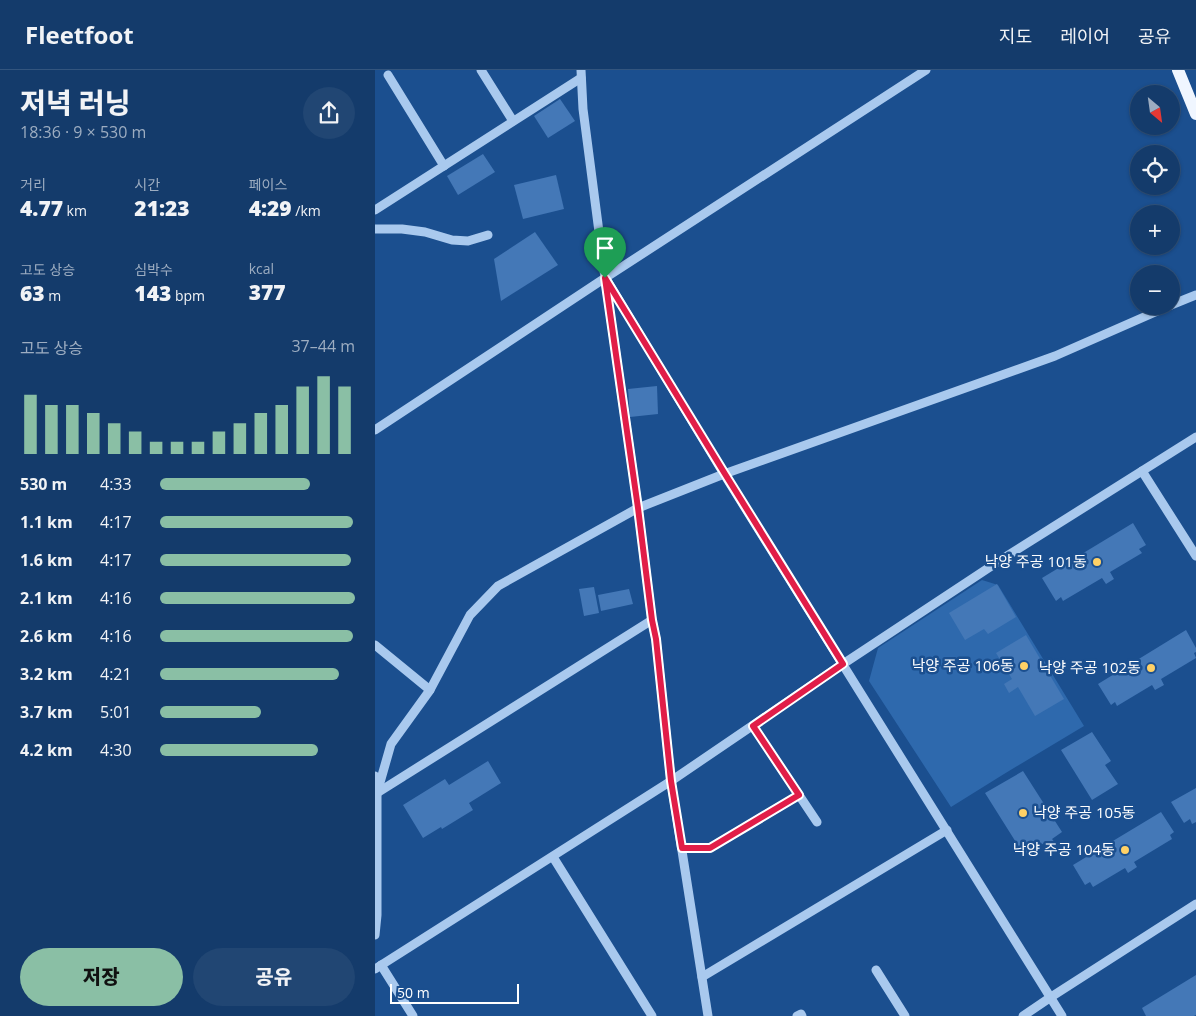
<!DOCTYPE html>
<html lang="ko">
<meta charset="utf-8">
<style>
body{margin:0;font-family:"Open Sans","Noto Sans KR",sans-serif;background:#214673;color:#f1f3f6;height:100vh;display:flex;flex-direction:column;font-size:19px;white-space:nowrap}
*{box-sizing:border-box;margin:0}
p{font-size:16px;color:#9dadc1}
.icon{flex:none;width:28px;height:28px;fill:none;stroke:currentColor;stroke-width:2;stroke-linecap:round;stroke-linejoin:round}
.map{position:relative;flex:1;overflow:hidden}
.panel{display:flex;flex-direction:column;background:#143b6b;width:375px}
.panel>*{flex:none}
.needle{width:32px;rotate:151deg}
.tools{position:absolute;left:755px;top:15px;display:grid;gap:10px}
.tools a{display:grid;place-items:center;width:50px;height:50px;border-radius:50%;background:#143b6b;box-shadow:0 1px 4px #0004,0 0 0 1px #33557e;font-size:25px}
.scale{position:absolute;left:15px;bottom:12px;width:129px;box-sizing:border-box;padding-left:5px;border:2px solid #fff;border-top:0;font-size:14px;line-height:18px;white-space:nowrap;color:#fff;-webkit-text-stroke:4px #1b4f8f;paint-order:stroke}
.pin{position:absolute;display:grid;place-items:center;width:42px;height:42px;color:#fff;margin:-51px -21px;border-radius:50% 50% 50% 0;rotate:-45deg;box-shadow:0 0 5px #0007}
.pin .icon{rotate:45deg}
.round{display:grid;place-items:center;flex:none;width:52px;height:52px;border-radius:26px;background:#214673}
.headline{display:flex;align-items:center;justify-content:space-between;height:85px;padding:0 20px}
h1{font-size:28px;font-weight:800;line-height:38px}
.stats{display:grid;grid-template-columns:repeat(3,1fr);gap:8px;height:85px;padding:5px 20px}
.stats div{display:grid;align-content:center}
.stats b{font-size:21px;font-weight:800}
.stats small{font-size:14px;font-weight:400}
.stats p{font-size:14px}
.chart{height:140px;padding:10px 20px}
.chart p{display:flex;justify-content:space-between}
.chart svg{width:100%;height:90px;margin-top:5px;stroke:#8abfa5;stroke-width:6}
.action{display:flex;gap:10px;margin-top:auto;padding:10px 20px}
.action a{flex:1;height:58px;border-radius:30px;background:#8abfa5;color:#111;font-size:20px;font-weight:800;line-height:58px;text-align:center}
.action a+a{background:#214673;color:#f1f3f6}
ul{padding:0 20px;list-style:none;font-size:16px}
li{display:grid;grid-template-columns:80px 60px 1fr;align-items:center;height:38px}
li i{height:12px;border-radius:6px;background:#8abfa5}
header{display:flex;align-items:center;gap:30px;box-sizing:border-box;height:70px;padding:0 25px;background:#143b6b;border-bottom:1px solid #33557e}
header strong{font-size:24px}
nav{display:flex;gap:28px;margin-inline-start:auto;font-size:18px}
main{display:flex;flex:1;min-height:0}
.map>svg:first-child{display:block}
.green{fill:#2e69ad}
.building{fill:#4478b7}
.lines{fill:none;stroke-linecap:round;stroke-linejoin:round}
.minor{stroke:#a9c9ee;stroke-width:9}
.major{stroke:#f0f6ff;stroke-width:12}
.route-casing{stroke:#fff;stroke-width:10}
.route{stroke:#e11d48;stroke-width:6}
.poi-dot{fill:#ffd166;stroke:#1b4f8f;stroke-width:2}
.labels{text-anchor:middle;stroke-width:5;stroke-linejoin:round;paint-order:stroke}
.poi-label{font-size:15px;fill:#fff;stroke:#1b4f8f;text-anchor:end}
</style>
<header>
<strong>Fleetfoot</strong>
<nav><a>지도</a><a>레이어</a><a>공유</a></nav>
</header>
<main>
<section class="panel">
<div class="headline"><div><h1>저녁 러닝</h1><p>18:36 · 9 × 530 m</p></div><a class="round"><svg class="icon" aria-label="share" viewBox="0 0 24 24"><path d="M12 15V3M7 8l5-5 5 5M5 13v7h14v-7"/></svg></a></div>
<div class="stats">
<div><p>거리</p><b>4.77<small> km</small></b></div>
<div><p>시간</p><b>21:23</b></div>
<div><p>페이스</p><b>4:29<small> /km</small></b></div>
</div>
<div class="stats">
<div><p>고도 상승</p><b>63<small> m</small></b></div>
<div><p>심박수</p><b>143<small> bpm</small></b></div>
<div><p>kcal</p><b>377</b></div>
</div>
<div class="chart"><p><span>고도 상승</span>37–44 m</p>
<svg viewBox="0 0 160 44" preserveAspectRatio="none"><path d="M5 44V15M15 44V20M25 44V20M35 44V24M45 44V29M55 44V33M65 44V38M75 44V38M85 44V38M95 44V33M105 44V29M115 44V24M125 44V20M135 44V11M145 44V6M155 44V11"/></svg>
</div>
<ul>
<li><b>530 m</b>4:33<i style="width:77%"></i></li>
<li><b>1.1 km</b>4:17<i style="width:99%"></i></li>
<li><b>1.6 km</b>4:17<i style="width:98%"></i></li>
<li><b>2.1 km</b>4:16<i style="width:100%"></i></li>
<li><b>2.6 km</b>4:16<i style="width:99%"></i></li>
<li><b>3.2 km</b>4:21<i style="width:92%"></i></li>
<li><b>3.7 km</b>5:01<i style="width:52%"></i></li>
<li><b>4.2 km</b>4:30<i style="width:81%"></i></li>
</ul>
<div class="action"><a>저장</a><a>공유</a></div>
</section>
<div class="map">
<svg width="821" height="946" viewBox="0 0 821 946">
<rect width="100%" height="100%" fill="#1b4f8f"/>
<polygon class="green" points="607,510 623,515 709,656 629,704 576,737 494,611 503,578"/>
<g class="building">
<polygon points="185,29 200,51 173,68 159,46"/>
<polygon points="108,84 120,102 83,125 72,106"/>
<polygon points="181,105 189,139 148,149 139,115"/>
<polygon points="160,162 183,195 126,231 119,189"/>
<polygon points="282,316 283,344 255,347 253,319"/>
<polygon points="758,453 771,475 764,479 767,483 735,502 739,509 731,514 727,508 688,531 686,527 681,531 667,508"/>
<polygon points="622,514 641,547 613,564 609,559 590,570 574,543"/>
<polygon points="219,517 224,543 209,546 204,519"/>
<polygon points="254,519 258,534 226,541 223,525"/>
<polygon points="811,560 821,578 821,582 819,583 821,588 786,609 789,615 780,620 777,615 742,636 740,632 736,635 723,614"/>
<polygon points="651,565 689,629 660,646 643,617 634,623 629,614 637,609 621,583"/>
<polygon points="717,662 736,691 730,695 743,714 717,730 686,680"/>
<polygon points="113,691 126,713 94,733 98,740 67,759 66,757 48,768 28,735 70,709 74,715"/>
<polygon points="648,701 687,762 677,769 681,774 673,779 669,773 649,785 610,723"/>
<polygon points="821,718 821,752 817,754 815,749 809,753 796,732"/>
<polygon points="786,742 799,762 795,765 797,769 759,792 762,797 753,803 750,798 718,817 715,812 710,815 698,795"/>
<polygon points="821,905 821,945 819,946 771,946 767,938"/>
</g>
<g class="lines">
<g class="minor">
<polyline points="106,0 138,51"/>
<polyline points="206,0 208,39 230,208 263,438 277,550 281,569 296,711 333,946"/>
<polyline points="13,5 69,96"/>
<polyline points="0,140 206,8"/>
<polyline points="0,159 27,159 50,162 77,170 93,171 113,165"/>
<polyline points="233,212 349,404 687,946"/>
<polyline points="796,235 821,225"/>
<polyline points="0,360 230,208 551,0"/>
<polyline points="767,401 821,486"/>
<polyline points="0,575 55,620"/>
<polyline points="378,656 442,752"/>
<polyline points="0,706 2,723 277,550"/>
<polyline points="307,778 335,778 424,725"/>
<polyline points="178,787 277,946"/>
<polyline points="0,865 2,845 2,723 16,674 55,620 95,545 123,516 263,438 349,404 680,286 794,236"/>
<polyline points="6,895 38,946"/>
<polyline points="0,899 296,711 468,594 624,491 821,367"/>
<polyline points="501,900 530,946"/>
<polyline points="327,907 572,760"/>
<polyline points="422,946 426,944 427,946"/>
<polyline points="648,946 676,927 821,834"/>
</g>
<polyline class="major" points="803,0 821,44"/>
</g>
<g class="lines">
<g class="route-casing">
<polygon id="route" points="230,208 350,404 468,594 378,656 424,725 335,778 307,778 296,711 281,569 277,550 263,438"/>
</g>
<use href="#route" class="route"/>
</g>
<g class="poi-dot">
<circle cx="722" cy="492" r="5"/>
<circle cx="649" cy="596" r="5"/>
<circle cx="776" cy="598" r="5"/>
<circle cx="648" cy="743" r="5"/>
<circle cx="750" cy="780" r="5"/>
</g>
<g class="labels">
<g class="poi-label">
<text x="712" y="497">낙양 주공 101동</text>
<text x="639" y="601">낙양 주공 106동</text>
<text x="766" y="603">낙양 주공 102동</text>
<text x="658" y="748" text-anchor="start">낙양 주공 105동</text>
<text x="740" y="785">낙양 주공 104동</text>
</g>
</g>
</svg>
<div class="tools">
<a><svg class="needle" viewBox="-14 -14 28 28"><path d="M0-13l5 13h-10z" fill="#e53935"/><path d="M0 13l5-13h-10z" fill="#9dadc1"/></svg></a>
<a><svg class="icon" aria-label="locate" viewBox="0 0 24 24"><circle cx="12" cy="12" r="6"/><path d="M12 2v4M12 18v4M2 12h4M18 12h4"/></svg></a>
<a>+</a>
<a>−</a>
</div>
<div class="scale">50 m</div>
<div class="pin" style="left:230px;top:208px;background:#1e9e55"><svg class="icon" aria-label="arrive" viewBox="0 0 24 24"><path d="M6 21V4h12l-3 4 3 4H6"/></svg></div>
</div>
</main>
